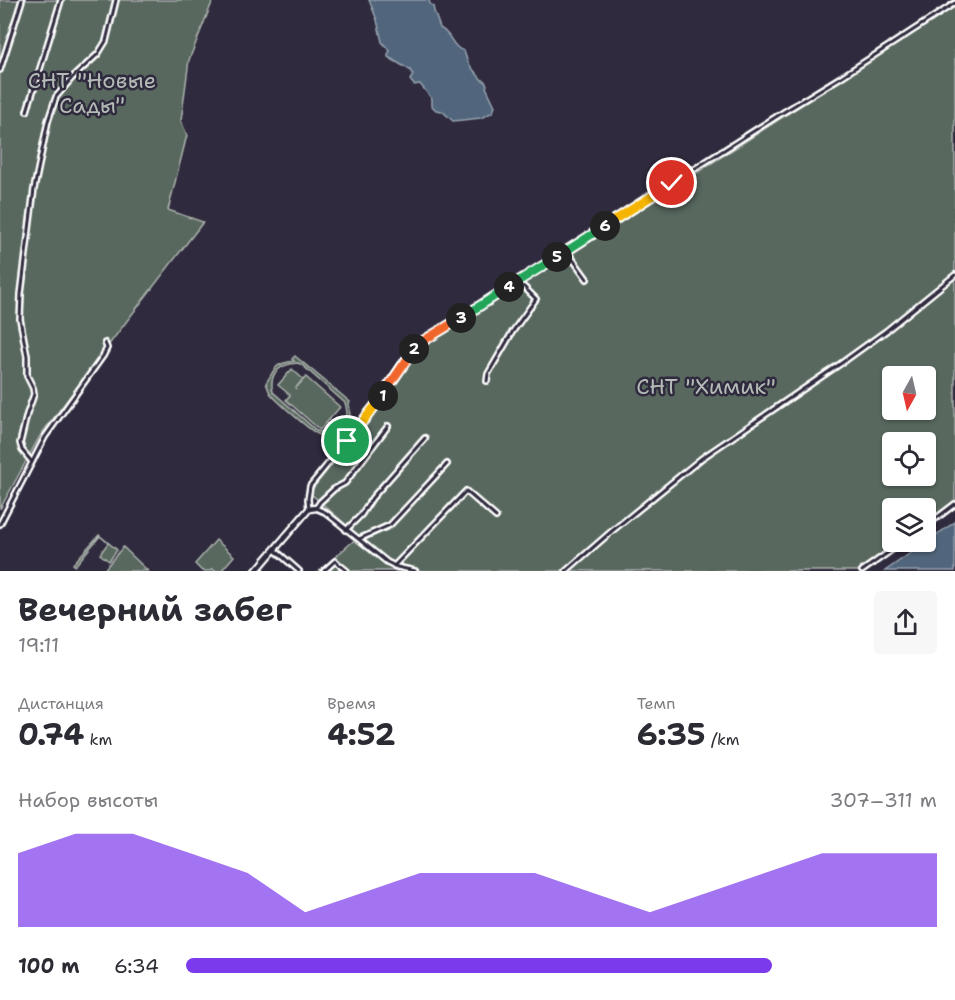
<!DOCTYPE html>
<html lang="ru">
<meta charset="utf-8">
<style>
body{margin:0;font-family:"Shantell Sans",sans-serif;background:#f7f7f7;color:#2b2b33;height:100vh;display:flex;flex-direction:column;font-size:22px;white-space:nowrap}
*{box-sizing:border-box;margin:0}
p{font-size:20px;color:#7c7c81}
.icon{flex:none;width:33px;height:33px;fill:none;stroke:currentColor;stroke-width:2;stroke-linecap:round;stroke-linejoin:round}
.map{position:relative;height:571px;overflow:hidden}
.sheet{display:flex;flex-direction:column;background:#fff;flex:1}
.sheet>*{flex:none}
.needle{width:39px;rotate:188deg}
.buttons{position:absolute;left:882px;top:366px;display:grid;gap:12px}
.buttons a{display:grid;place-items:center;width:54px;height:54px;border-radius:6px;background:#fff;box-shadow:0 2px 4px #0004;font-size:30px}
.pin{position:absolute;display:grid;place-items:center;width:51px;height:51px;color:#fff;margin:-26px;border:3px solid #fff;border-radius:50%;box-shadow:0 2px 6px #0007}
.km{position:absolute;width:30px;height:30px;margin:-15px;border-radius:50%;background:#222;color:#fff;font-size:16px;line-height:30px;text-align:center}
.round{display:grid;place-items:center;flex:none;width:63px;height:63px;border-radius:6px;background:#f7f7f7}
.headline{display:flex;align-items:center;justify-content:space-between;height:102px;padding:0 18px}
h1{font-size:33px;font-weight:700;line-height:45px}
.stats{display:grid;grid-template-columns:repeat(3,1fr);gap:9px;height:102px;padding:6px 18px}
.stats div{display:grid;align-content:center}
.stats b{font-size:30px;font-weight:700}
.stats small{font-size:16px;font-weight:400}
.stats p{font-size:16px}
.chart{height:168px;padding:12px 18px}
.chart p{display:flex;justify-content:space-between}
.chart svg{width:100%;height:108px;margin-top:6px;fill:#7c3aed;opacity:.7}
ul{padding:0 18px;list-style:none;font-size:20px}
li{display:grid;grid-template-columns:96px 72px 1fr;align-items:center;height:45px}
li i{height:15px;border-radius:8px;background:#7c3aed}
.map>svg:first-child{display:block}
.green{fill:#59675e;stroke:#acb3ae;stroke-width:1.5;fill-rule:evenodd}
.water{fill:#51667c;stroke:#97a3b0;stroke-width:1.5}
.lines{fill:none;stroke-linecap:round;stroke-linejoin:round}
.street-casing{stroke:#fff;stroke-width:8}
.secondary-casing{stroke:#fff;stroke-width:9}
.street{stroke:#2f2a3d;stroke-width:3}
.secondary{stroke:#2f2a3d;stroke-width:4.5}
.split-1-casing{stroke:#fff;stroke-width:12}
.split-2-casing{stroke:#fff;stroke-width:12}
.split-3-casing{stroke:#fff;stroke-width:12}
.split-4-casing{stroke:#fff;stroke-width:12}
.split-5-casing{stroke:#fff;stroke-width:12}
.split-6-casing{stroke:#fff;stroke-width:12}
.split-7-casing{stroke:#fff;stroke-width:12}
.split-8-casing{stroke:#fff;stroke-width:12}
.split-1{stroke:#f5b400;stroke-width:8}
.split-2{stroke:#f0652b;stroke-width:8}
.split-3{stroke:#f0652b;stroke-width:8}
.split-4{stroke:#22a559;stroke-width:8}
.split-5{stroke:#22a559;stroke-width:8}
.split-6{stroke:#22a559;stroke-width:8}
.split-7{stroke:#f5b400;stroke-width:8}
.split-8{stroke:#f5b400;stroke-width:8}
.labels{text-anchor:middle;stroke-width:5;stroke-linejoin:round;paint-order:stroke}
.park-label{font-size:22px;fill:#b4bbb7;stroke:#2f2a3d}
</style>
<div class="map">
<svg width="955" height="571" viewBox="0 0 955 571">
<rect width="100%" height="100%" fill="#2f2a3d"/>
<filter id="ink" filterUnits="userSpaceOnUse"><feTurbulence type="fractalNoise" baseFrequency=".0167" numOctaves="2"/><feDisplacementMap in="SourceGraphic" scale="12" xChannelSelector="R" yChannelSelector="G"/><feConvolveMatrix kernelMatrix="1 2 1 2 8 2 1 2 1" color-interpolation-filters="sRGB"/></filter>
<g filter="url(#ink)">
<g class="green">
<polygon points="0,0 213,0 189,60 181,121 187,135 168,210 203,222 123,326 40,436 0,509"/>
<path d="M955,6v501l-29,20v-19h-34v34h13l-44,29h-542l40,-35 -48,-42 2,-6 69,-86 10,-19 32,-39 175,-108zM892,376h34v34h-34zM892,442h34v34h-34z"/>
<path d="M295,356l55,46 -1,2c2,8 1,16 -4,23 -6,7 -16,11 -25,8 -8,-2 -44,-35 -50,-42l-4,-10c10,-15 7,-19 28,-22l-2,-2zM298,363l4,2 43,38c7,20 -8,36 -28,28l-44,-39c-5,-19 7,-28 25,-29z"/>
<polygon points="292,369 303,379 295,389 306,377 340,407 320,430 286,400 290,395 278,385"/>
<polygon points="99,535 117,550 109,561 100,554 108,543 100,536 75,566 73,564"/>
<polygon points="216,540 234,556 221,571 214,571 213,569 211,569 211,571 202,571 195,564"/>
<polygon points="123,547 148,571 103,571"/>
</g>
<g class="water">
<path d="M369,0h60l1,4 3,2 1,5 6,17c11,5 12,20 24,23 1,3 2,6 3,9 2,6 11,15 15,20h2l3,5 -1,2 9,19 -2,6 -12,6 -28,3 -11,-10 -6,-1 -4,-4v-7l-12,-15 -6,1 -4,-5 3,-5 -3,-5 -22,-13v-3l2,-3 -8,-9 -5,-22z"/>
<polygon points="955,522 955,571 885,571"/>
</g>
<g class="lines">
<g class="street-casing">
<g id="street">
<polyline points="0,70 22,0"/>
<polyline points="27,111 61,0"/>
<polyline points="567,251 587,279"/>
<polyline points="487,381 488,374 513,331 536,299 518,281"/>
<polyline points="388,426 345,483 334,489 320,502 316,508 325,512 387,562 397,567 415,571"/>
<polyline points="32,462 22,450 20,443 27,414 34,394 33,388 27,376 27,356 20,319 21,294 34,189 48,121 56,97 72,78 98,54 106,41 116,0"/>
<path d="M309,509l-1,-10 2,-13 74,-91c6,-14 24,-44 36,-52 10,-7 21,-12 30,-18l332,-212 59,-36 114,-74"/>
<polyline points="0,524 45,437 103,356 107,348 105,343"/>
<polyline points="926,526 955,504"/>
<polyline points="346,530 361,515 372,498 425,438"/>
<polyline points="359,539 390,525 447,464"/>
<polyline points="275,550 299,571"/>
<polyline points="394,566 466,491 496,517"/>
<polyline points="324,571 335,561 347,571"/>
<polyline points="566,571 612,531 702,458 843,362 886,331 955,275"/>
<polyline points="862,571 903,542"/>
</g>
</g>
<g class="secondary-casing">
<polyline id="secondary" points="256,571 309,509 316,508"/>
</g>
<use href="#street" class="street"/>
<use href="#secondary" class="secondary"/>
</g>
</g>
<g class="lines" filter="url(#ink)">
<g class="split-1-casing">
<polyline id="split-1" points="347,441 383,396"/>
</g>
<g class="split-2-casing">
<polyline id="split-2" points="383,396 388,387 414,349"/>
</g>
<g class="split-3-casing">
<polyline id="split-3" points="414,349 418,344 461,318"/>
</g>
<g class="split-4-casing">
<polyline id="split-4" points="461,318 509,287"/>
</g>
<g class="split-5-casing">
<polyline id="split-5" points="509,287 557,257"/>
</g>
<g class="split-6-casing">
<polyline id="split-6" points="557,257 605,226"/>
</g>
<g class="split-7-casing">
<polyline id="split-7" points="605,226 652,196"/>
</g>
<g class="split-8-casing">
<polyline id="split-8" points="652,196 672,183"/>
</g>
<use href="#split-1" class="split-1"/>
<use href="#split-2" class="split-2"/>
<use href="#split-3" class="split-3"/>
<use href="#split-4" class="split-4"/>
<use href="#split-5" class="split-5"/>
<use href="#split-6" class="split-6"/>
<use href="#split-7" class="split-7"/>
<use href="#split-8" class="split-8"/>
</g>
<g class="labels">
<g class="park-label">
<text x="92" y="88">СНТ "Новые<tspan x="92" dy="25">Сады"</tspan></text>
<text x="706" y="394">СНТ "Химик"</text>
</g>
</g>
</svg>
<div class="buttons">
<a><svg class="needle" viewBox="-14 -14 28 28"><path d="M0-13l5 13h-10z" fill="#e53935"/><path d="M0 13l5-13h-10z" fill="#7c7c81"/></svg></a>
<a><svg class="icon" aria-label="locate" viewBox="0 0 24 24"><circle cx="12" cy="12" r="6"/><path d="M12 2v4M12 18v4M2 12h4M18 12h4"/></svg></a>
<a><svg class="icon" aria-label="layers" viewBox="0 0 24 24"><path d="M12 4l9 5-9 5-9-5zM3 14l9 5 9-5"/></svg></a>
</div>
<div class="pin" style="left:347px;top:441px;background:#1e9e55"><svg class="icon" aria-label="arrive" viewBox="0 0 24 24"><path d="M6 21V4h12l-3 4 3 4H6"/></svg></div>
<div class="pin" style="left:672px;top:183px;background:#d93025"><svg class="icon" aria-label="check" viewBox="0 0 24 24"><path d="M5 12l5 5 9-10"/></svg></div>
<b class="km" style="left:383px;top:396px">1</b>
<b class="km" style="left:414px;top:349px">2</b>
<b class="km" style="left:461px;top:318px">3</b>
<b class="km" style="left:509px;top:287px">4</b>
<b class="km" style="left:557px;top:257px">5</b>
<b class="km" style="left:605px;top:226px">6</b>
</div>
<section class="sheet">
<div class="headline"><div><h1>Вечерний забег</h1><p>19:11</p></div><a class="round"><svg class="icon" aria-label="share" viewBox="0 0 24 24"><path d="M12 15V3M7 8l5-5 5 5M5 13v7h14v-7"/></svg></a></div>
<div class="stats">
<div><p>Дистанция</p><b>0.74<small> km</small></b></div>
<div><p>Время</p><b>4:52</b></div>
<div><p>Темп</p><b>6:35<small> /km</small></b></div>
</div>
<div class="chart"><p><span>Набор высоты</span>307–311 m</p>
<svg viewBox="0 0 160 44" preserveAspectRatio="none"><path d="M0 44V14L10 6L20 6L30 14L40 22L50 38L60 30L70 22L80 22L90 22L100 30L110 38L120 30L130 22L140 14L150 14L160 14V44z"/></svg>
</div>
<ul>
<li><b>100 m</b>6:34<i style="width:78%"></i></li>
</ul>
</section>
